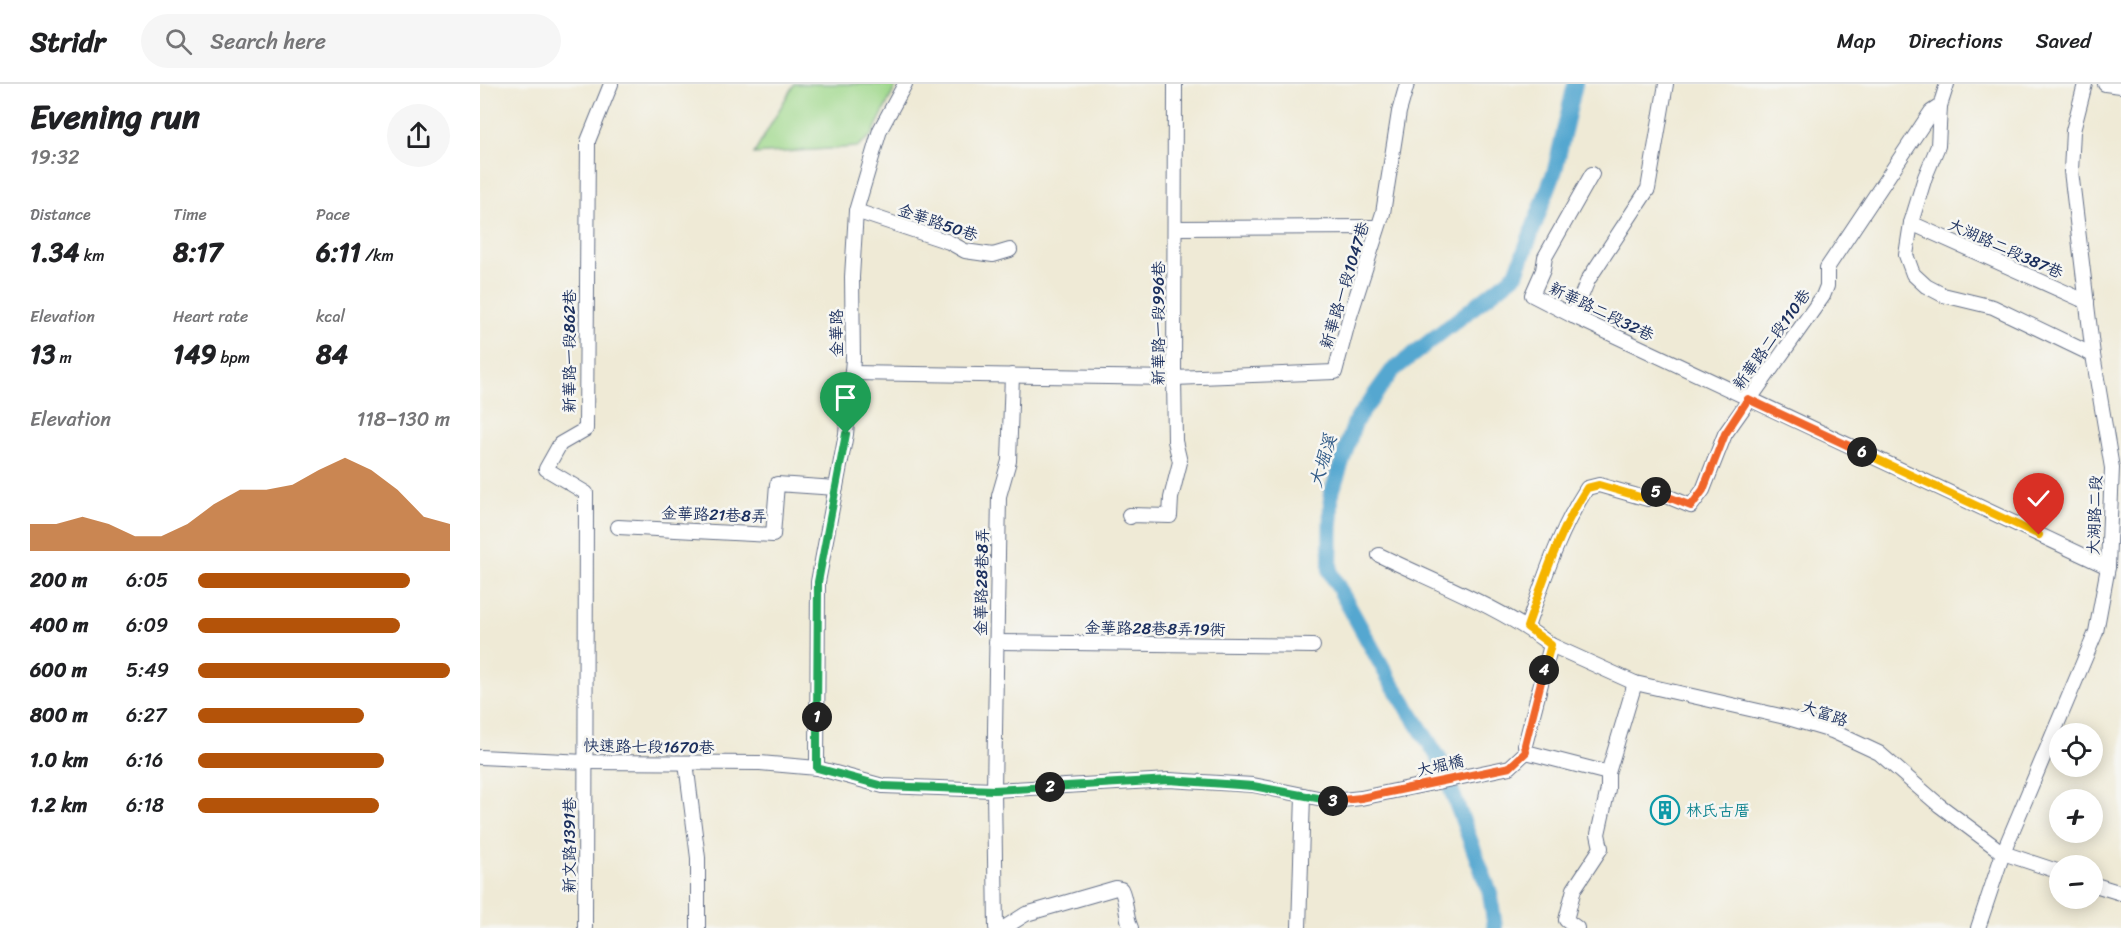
<!DOCTYPE html>
<meta charset="utf-8">
<style>
body{margin:0;font-family:Sriracha,"LXGW WenKai TC",sans-serif;background:#f6f6f6;color:#202124;height:100vh;display:flex;flex-direction:column;font-size:22px;white-space:nowrap}
*{box-sizing:border-box;margin:0}
p{font-size:20px;color:#757577}
.icon{flex:none;width:33px;height:33px;fill:none;stroke:currentColor;stroke-width:2;stroke-linecap:round;stroke-linejoin:round}
.map{position:relative;flex:1;overflow:hidden}
.details{display:flex;flex-direction:column;background:#fff;width:480px}
.details>*{flex:none}
.buttons{position:absolute;left:1569px;top:639px;display:grid;gap:12px}
.buttons a{display:grid;place-items:center;width:54px;height:54px;border-radius:50%;background:#fff;box-shadow:0 3px 15px #0003;font-size:30px}
.pin{position:absolute;display:grid;place-items:center;width:51px;height:51px;color:#fff;margin:-62px -26px;border-radius:50% 50% 50% 0;rotate:-45deg;box-shadow:0 0 6px #0007}
.pin .icon{rotate:45deg}
.km{position:absolute;width:30px;height:30px;margin:-15px;border-radius:50%;background:#222;color:#fff;font-size:16px;line-height:30px;text-align:center}
.round{display:grid;place-items:center;flex:none;width:63px;height:63px;border-radius:32px;background:#f6f6f6}
.summary{display:flex;align-items:center;justify-content:space-between;height:102px;padding:0 30px}
h1{font-size:33px;font-weight:800;line-height:45px}
.stats{display:grid;grid-template-columns:repeat(3,1fr);gap:9px;height:102px;padding:6px 30px}
.stats div{display:grid;align-content:center}
.stats b{font-size:26px;font-weight:800}
.stats small{font-size:16px;font-weight:400}
.stats p{font-size:16px}
.chart{height:168px;padding:12px 30px}
.chart p{display:flex;justify-content:space-between}
.chart svg{width:100%;height:108px;margin-top:6px;fill:#b45309;opacity:.7}
ul{padding:0 30px;list-style:none;font-size:20px}
li{display:grid;grid-template-columns:96px 72px 1fr;align-items:center;height:45px}
li i{height:15px;border-radius:8px;background:#b45309}
header{display:flex;align-items:center;gap:36px;box-sizing:border-box;height:84px;padding:0 30px;background:#fff;border-bottom:2px solid #e0e0e0}
header strong{font-size:28px}
nav{display:flex;gap:33px;margin-inline-start:auto;font-size:21px}
.search{width:420px;height:54px;background:#f6f6f6;display:flex;align-items:center;gap:15px;box-sizing:border-box;padding:0 21px;border-radius:33px;color:#757577;font-size:22px}
main{display:flex;flex:1;min-height:0}
.map>svg:first-child{display:block}
.grass{fill:#9fd88b;stroke:#5d8474;stroke-width:1.5}
.lines{fill:none;stroke-linecap:round;stroke-linejoin:round}
.river{stroke:#55a7d0;stroke-width:16}
.minor-casing{stroke:#657088;stroke-width:16}
.minor{stroke:#fff;stroke-width:14}
.split-1-casing{stroke:#fff;stroke-width:12}
.split-2-casing{stroke:#fff;stroke-width:12}
.split-3-casing{stroke:#fff;stroke-width:12}
.split-4-casing{stroke:#fff;stroke-width:12}
.split-5-casing{stroke:#fff;stroke-width:12}
.split-6-casing{stroke:#fff;stroke-width:12}
.split-7-casing{stroke:#fff;stroke-width:12}
.split-1{stroke:#22a559;stroke-width:8}
.split-2{stroke:#22a559;stroke-width:8}
.split-3{stroke:#22a559;stroke-width:8}
.split-4{stroke:#f0652b;stroke-width:8}
.split-5{stroke:#f5b400;stroke-width:8}
.split-6{stroke:#f0652b;stroke-width:8}
.split-7{stroke:#f5b400;stroke-width:8}
.labels{text-anchor:middle;stroke-width:5;stroke-linejoin:round;paint-order:stroke}
.street-label{font-size:16px;fill:#1b2f5e;stroke:#f6f6f2}
.culture-label{font-size:16px;fill:#0d838f;stroke:#f6f6f2;text-anchor:start}
.water-label{font-size:18px;font-style:italic;fill:#2f5986;stroke:#f6f6f2}
</style>
<header>
<strong>Stridr</strong>
<div class="search"><svg class="icon" aria-label="search" viewBox="0 0 24 24"><circle cx="10" cy="10" r="6"/><path d="M15 15l6 6"/></svg>Search here</div>
<nav><a>Map</a><a>Directions</a><a>Saved</a></nav>
</header>
<main>
<section class="details">
<div class="summary"><div><h1>Evening run</h1><p>19:32</p></div><a class="round"><svg class="icon" aria-label="share" viewBox="0 0 24 24"><path d="M12 15V3M7 8l5-5 5 5M5 13v7h14v-7"/></svg></a></div>
<div class="stats">
<div><p>Distance</p><b>1.34<small> km</small></b></div>
<div><p>Time</p><b>8:17</b></div>
<div><p>Pace</p><b>6:11<small> /km</small></b></div>
</div>
<div class="stats">
<div><p>Elevation</p><b>13<small> m</small></b></div>
<div><p>Heart rate</p><b>149<small> bpm</small></b></div>
<div><p>kcal</p><b>84</b></div>
</div>
<div class="chart"><p><span>Elevation</span>118–130 m</p>
<svg viewBox="0 0 160 44" preserveAspectRatio="none"><path d="M0 44V33L10 33L20 30L30 33L40 38L50 38L60 33L70 25L80 19L90 19L100 17L110 11L120 6L130 11L140 19L150 30L160 33V44z"/></svg>
</div>
<ul>
<li><b>200 m</b>6:05<i style="width:84%"></i></li>
<li><b>400 m</b>6:09<i style="width:80%"></i></li>
<li><b>600 m</b>5:49<i style="width:100%"></i></li>
<li><b>800 m</b>6:27<i style="width:66%"></i></li>
<li><b>1.0 km</b>6:16<i style="width:74%"></i></li>
<li><b>1.2 km</b>6:18<i style="width:72%"></i></li>
</ul>
</section>
<div class="map">
<svg width="1641" height="844" viewBox="0 0 1641 844">
<rect width="100%" height="100%" fill="#f6f6f2"/>
<filter id="ink" filterUnits="userSpaceOnUse"><feTurbulence type="fractalNoise" baseFrequency=".0167" numOctaves="2"/><feDisplacementMap in="SourceGraphic" scale="12" xChannelSelector="R" yChannelSelector="G"/><feConvolveMatrix kernelMatrix="1 2 1 2 8 2 1 2 1" color-interpolation-filters="sRGB"/></filter>
<filter id="wash" filterUnits="userSpaceOnUse"><feTurbulence type="fractalNoise" baseFrequency=".008" numOctaves="4" result="noise"/><feDisplacementMap in="SourceGraphic" scale="24" xChannelSelector="R" yChannelSelector="G"/><feGaussianBlur stdDeviation="1.35" result="paint"/><feColorMatrix in="noise" values="0 0 0 0 0 0 0 0 0 0 0 0 0 0 0 0 0 1.4 0 .05"/><feComposite in="paint" operator="in"/></filter>
<g filter="url(#wash)">
<rect width="100%" height="100%" fill="#efead6"/>
<polygon class="grass" points="314,0 417,0 392,51 377,63 274,70"/>
<g class="lines">
<polyline class="river" points="1015,844 1010,809 960,676 908,593 850,488 851,411 875,338 912,287 1036,190 1075,86 1095,0"/>
</g>
</g>
<g filter="url(#ink)">
<g class="lines">
<g class="minor-casing">
<g id="minor">
<polyline points="1467,0 1460,22 1458,62 1445,93 1431,139 1426,171 1433,190 1446,202 1463,211 1513,223 1613,271"/>
<polyline points="1625,0 1641,2"/>
<polyline points="1112,90 1065,173 1063,186 1052,211 1093,232 1628,483"/>
<polyline points="376,127 469,158 485,167 513,171 530,166"/>
<polyline points="1431,139 1607,218"/>
<polyline points="695,144 898,143"/>
<polyline points="1093,232 1108,196 1168,105 1186,0"/>
<polyline points="372,289 694,294 855,288 869,235 903,129 919,28 927,0"/>
<polyline points="650,433 649,431 690,432 691,414 700,378 695,357 694,294 695,0"/>
<polyline points="138,443 293,451 297,400 356,404"/>
<path d="M1047,543c17,-48 32,-96 60,-139l12,-3 49,14 4,-9 39,16 12,-16 22,-56 98,-138 4,-10v-18l104,-156 9,-6"/>
<polyline points="516,558 833,562"/>
<polyline points="1071,561 1155,599 1305,633 1352,647 1399,669 1459,721 1523,769 1580,788"/>
<polyline points="1046,668 1128,689 1155,599"/>
<path d="M0,673l106,5 174,1 57,5 66,18 111,4 175,-10 84,5 80,16 28,-3 149,-31 16,-15 -1,-7 26,-100c-51,-38 -114,-62 -172,-90"/>
<polyline points="206,679 218,774 218,844"/>
<polyline points="337,684 338,498 366,350 373,276 372,193 376,127 400,46 425,0"/>
<polyline points="1612,800 1641,809"/>
<polyline points="105,844 106,409 66,385 80,360 106,345 108,57 131,0"/>
<polyline points="516,844 514,706 519,412 529,377 532,291"/>
<path d="M524,844l22,-14 90,-26 5,1c6,12 4,27 10,39"/>
<polyline points="819,844 823,711"/>
<polyline points="1097,844 1086,836 1094,805 1121,764 1118,750 1128,705 1128,689"/>
<polyline points="1498,844 1523,769 1616,548 1628,483 1632,384 1613,271 1591,87 1593,47 1605,0"/>
</g>
</g>
<use href="#minor" class="minor"/>
</g>
</g>
<g class="lines" filter="url(#ink)">
<g class="split-1-casing">
<polyline id="split-1" points="337,633 338,498 366,350"/>
</g>
<g class="split-2-casing">
<polyline id="split-2" points="337,633 337,684 403,702 514,706 570,703"/>
</g>
<g class="split-3-casing">
<polyline id="split-3" points="570,703 689,696 773,702 853,717"/>
</g>
<g class="split-4-casing">
<polyline id="split-4" points="853,717 881,714 1030,683 1046,668 1045,661 1064,586"/>
</g>
<g class="split-5-casing">
<path id="split-5" d="M1064,586l7,-25 -24,-18c17,-48 32,-96 60,-139l12,-3 48,14 5,-9 4,2"/>
</g>
<g class="split-6-casing">
<polyline id="split-6" points="1176,408 1211,422 1223,406 1245,350 1268,315 1382,368"/>
</g>
<g class="split-7-casing">
<polyline id="split-7" points="1382,368 1559,451"/>
</g>
<use href="#split-1" class="split-1"/>
<use href="#split-2" class="split-2"/>
<use href="#split-3" class="split-3"/>
<use href="#split-4" class="split-4"/>
<use href="#split-5" class="split-5"/>
<use href="#split-6" class="split-6"/>
<use href="#split-7" class="split-7"/>
</g>
<defs>
<g id="building-ring" transform="scale(1.5)"><circle r="9.5" fill="#f6f6f2" stroke="#0f9aa8" stroke-width="1.5"/><path d="M-4-6H4V6H1V3H-1V6H-4ZM-2.5-4.3h1.7v1.8h-1.7ZM.8-4.3h1.7v1.8H.8ZM-2.5-1h1.7V.8h-1.7ZM.8-1h1.7V.8H.8Z" fill="#0f9aa8"/></g>
</defs>
<g fill-rule="evenodd">
<use href="#building-ring" x="1185" y="726"/>
</g>
<g class="labels">
<g class="street-label">
<text transform="translate(458 138) rotate(19)" y="6">金華路50巷</text>
<text transform="translate(1526 164) rotate(24)" y="6">大湖路二段387巷</text>
<text transform="translate(864 201) rotate(-73)" y="6">新華路一段1047巷</text>
<text transform="translate(1122 227) rotate(26)" y="6">新華路二段32巷</text>
<text transform="translate(678 239) rotate(-90)" y="6">新華路一段996巷</text>
<text transform="translate(356 249) rotate(-90)" y="6">金華路</text>
<text transform="translate(1291 255) rotate(-54)" y="6">新華路二段110巷</text>
<text transform="translate(89 267) rotate(-90)" y="6">新華路一段862巷</text>
<text transform="translate(234 430) rotate(2)" y="6">金華路21巷8弄</text>
<text transform="translate(1614 431) rotate(-88)" y="6">大湖路二段</text>
<text transform="translate(501 498) rotate(-89)" y="6">金華路28巷8弄</text>
<text transform="translate(675 544) rotate(1)" y="6">金華路28巷8弄19衖</text>
<text transform="translate(1345 629) rotate(19)" y="6">大富路</text>
<text transform="translate(169 662) rotate(1)" y="6">快速路七段1670巷</text>
<text transform="translate(960 681) rotate(-13)" y="6">大堀橋</text>
<text transform="translate(89 761) rotate(-90)" y="6">新文路1391巷</text>
</g>
<g class="culture-label">
<text x="1206" y="732">林氏古厝</text>
</g>
<g class="water-label">
<text transform="translate(843 377) rotate(-73)" y="6">大堀溪</text>
</g>
</g>
</svg>
<div class="buttons">
<a><svg class="icon" aria-label="locate" viewBox="0 0 24 24"><circle cx="12" cy="12" r="6"/><path d="M12 2v4M12 18v4M2 12h4M18 12h4"/></svg></a>
<a>+</a>
<a>−</a>
</div>
<div class="pin" style="left:366px;top:350px;background:#1e9e55"><svg class="icon" aria-label="arrive" viewBox="0 0 24 24"><path d="M6 21V4h12l-3 4 3 4H6"/></svg></div>
<div class="pin" style="left:1559px;top:451px;background:#d93025"><svg class="icon" aria-label="check" viewBox="0 0 24 24"><path d="M5 12l5 5 9-10"/></svg></div>
<b class="km" style="left:337px;top:633px">1</b>
<b class="km" style="left:570px;top:703px">2</b>
<b class="km" style="left:853px;top:717px">3</b>
<b class="km" style="left:1064px;top:586px">4</b>
<b class="km" style="left:1176px;top:408px">5</b>
<b class="km" style="left:1382px;top:368px">6</b>
</div>
</main>
